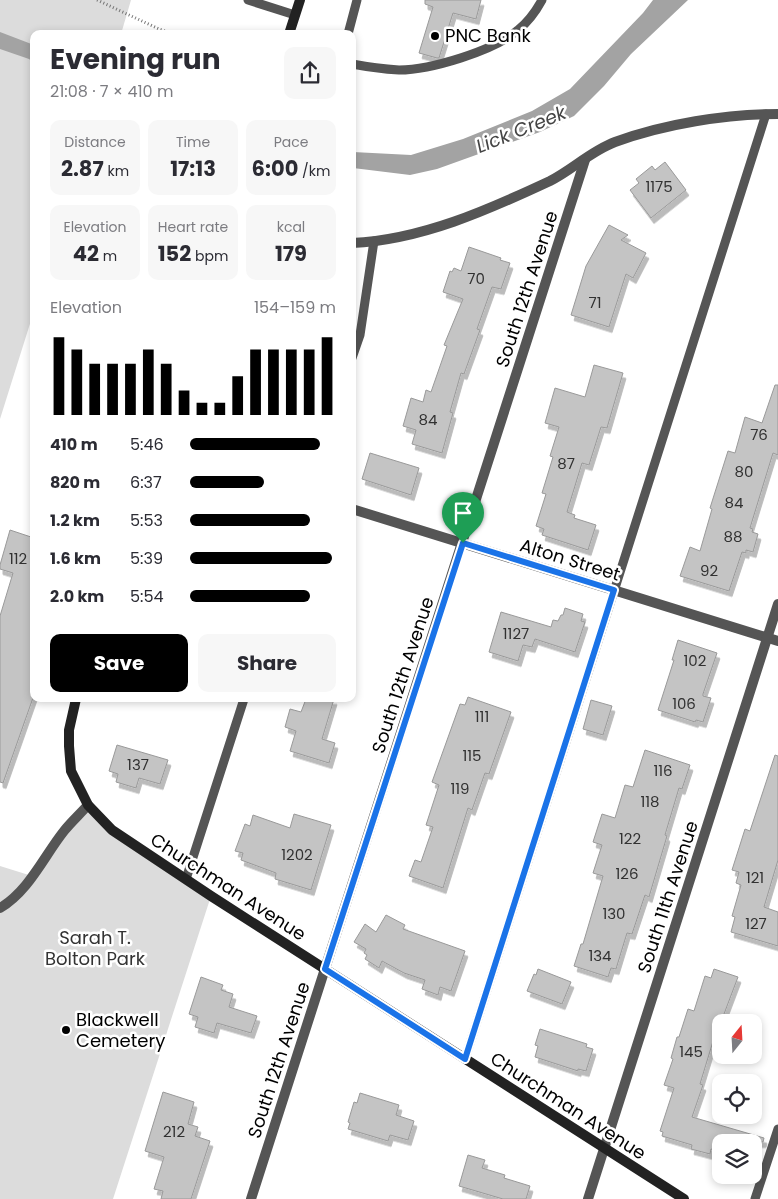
<!DOCTYPE html>
<meta charset="utf-8">
<style>
body{margin:0;font-family:Poppins,sans-serif;background:#f7f7f7;color:#2b2b33;height:100vh;display:flex;flex-direction:column;font-size:19px;white-space:nowrap}
*{box-sizing:border-box;margin:0}
p{font-size:16px;color:#7c7c81}
.icon{flex:none;width:28px;height:28px;fill:none;stroke:currentColor;stroke-width:2;stroke-linecap:round;stroke-linejoin:round}
.map{position:relative;flex:1;overflow:hidden}
.side{position:absolute;left:30px;top:30px;width:326px;height:672px;display:flex;flex-direction:column;background:#fff;border-radius:10px;box-shadow:0 2px 8px #0003}
.side>*{flex:none}
.needle{width:32px;rotate:18deg}
.fabs{position:absolute;left:712px;top:1014px;display:grid;gap:10px}
.fabs a{display:grid;place-items:center;width:50px;height:50px;border-radius:10px;background:#fff;box-shadow:0 2px 8px #0003;font-size:25px}
.pin{position:absolute;display:grid;place-items:center;width:42px;height:42px;color:#fff;margin:-51px -21px;border-radius:50% 50% 50% 0;rotate:-45deg;box-shadow:0 0 5px #0007}
.pin .icon{rotate:45deg}
.round{display:grid;place-items:center;flex:none;width:52px;height:52px;border-radius:10px;background:#f7f7f7}
.headline{display:flex;align-items:center;justify-content:space-between;height:85px;padding:0 20px}
h1{font-size:28px;font-weight:700;line-height:38px}
.metrics{display:grid;grid-template-columns:repeat(3,1fr);gap:8px;height:85px;padding:5px 20px}
.metrics div{display:grid;align-content:center;border-radius:10px;background:#f7f7f7;text-align:center}
.metrics b{font-size:21px;font-weight:700}
.metrics small{font-size:14px;font-weight:400}
.metrics p{font-size:14px}
.chart{height:140px;padding:10px 20px}
.chart p{display:flex;justify-content:space-between}
.chart svg{width:100%;height:90px;margin-top:5px;stroke:#000;stroke-width:6}
.primary-button{display:flex;gap:10px;margin-top:auto;padding:10px 20px}
.primary-button a{flex:1;height:58px;border-radius:10px;background:#000;color:#fff;font-size:20px;font-weight:700;line-height:58px;text-align:center}
.primary-button a+a{background:#f7f7f7;color:#2b2b33}
ul{padding:0 20px;list-style:none;font-size:16px}
li{display:grid;grid-template-columns:80px 60px 1fr;align-items:center;height:38px}
li i{height:12px;border-radius:6px;background:#000}
.map>svg:first-child{display:block}
.green{fill:#dcdcdc}
.water{fill:#a3a3a3}
.building{fill:#c4c4c4;stroke:#999;filter:url(#shadow)}
.lines{fill:none;stroke-linecap:round;stroke-linejoin:round}
.path{stroke:#777;stroke-width:3;stroke-dasharray:1 2.5;stroke-linecap:butt}
.lane{stroke:#555;stroke-width:9}
.street{stroke:#555;stroke-width:10}
.secondary{stroke:#222;stroke-width:10}
.route-casing{stroke:#fff;stroke-width:10}
.route{stroke:#1a73e8;stroke-width:6}
.poi-dot{fill:#000;stroke:#fff;stroke-width:2}
.labels{text-anchor:middle;stroke-width:5;stroke-linejoin:round;paint-order:stroke}
.number-label{font-size:15px;fill:#313131}
.poi-label{font-size:18px;fill:#000;stroke:#fff;text-anchor:start}
.street-label{font-size:18px;fill:#000;stroke:#fff}
.park-label{font-size:18px;fill:#333;stroke:#fff}
.water-label{font-size:19px;font-style:italic;fill:#444;stroke:#fff}
</style>
<div class="map">
<svg width="778" height="1199" viewBox="0 0 778 1199">
<defs>
<filter id="shadow"><feDropShadow dx="3" dy="5.5" stdDeviation="0" flood-color="#0004"/></filter>
</defs>
<rect width="100%" height="100%" fill="#fff"/>
<g class="green">
<polygon points="0,0 131,0 121,34 34,34 34,311 0,419"/>
<polygon points="88,805 94,812 211,896 113,1199 0,1199 0,866 32,876"/>
</g>
<g class="water">
<polygon points="653,0 688,0 631,54 604,86 574,116 540,132 437,169 410,175 353,168 353,152 411,155 463,139 532,111 570,89 643,13"/>
<polygon points="0,32 34,45 34,63 29,59 0,49"/>
</g>
<g class="building">
<polygon points="425,0 481,0 476,19 453,13 439,58 437,58 419,53 433,7 425,4"/>
<polygon points="665,162 686,190 651,218 630,190 639,183 636,179 652,166 655,170"/>
<polygon points="609,225 628,235 621,240 646,253 633,278 626,274 609,327 571,315 586,266"/>
<polygon points="469,247 501,258 500,260 510,263 501,289 492,287 477,329 480,330 464,374 461,373 450,412 453,413 442,453 412,444 416,430 403,426 411,398 423,402 426,390 431,392 447,346 444,345 463,299 443,292 450,271 452,272 454,268 461,271"/>
<polygon points="594,365 623,373 607,428 601,427 589,465 582,463 567,512 575,515 574,518 596,525 588,550 542,535 544,529 536,526 546,494 542,493 553,457 550,456 559,427 545,423 555,388 585,397"/>
<polygon points="775,385 778,385 778,455 773,453 750,528 753,529 752,532 758,534 753,552 746,550 746,553 742,552 729,591 680,576 690,547 700,551 712,509 710,508 728,451 735,453 745,417 762,423"/>
<polygon points="370,453 419,468 411,495 362,479"/>
<polygon points="10,530 34,538 34,695 3,783 0,782 0,616 13,573 0,569 0,565"/>
<polygon points="565,608 583,614 581,621 585,622 575,652 535,639 532,647 523,645 518,661 489,652 501,612 551,627 553,620 558,621 561,615 563,615"/>
<polygon points="678,640 717,653 703,694 703,696 711,698 703,722 696,720 695,722 658,710 674,660 672,660"/>
<polygon points="468,697 511,712 489,774 485,773 472,810 468,808 443,888 409,876 415,860 421,862 433,827 426,825 439,785 432,782 460,704 465,705"/>
<polygon points="306,699 334,699 322,739 335,743 329,763 290,751 296,731 285,727 290,709 301,712"/>
<polygon points="591,700 612,706 603,735 583,729"/>
<polygon points="117,745 168,760 160,784 139,778 136,788 116,782 118,774 109,771"/>
<polygon points="645,750 690,765 682,789 679,788 665,835 667,836 649,897 645,895 632,934 627,933 616,969 611,968 608,977 574,966 581,944 583,944 603,876 593,873 602,845 593,842 602,814 615,818 625,785 633,787"/>
<polygon points="775,755 778,756 778,860 764,907 778,912 778,946 731,932 735,917 732,916 741,885 736,883 739,872 732,870 745,829 750,831"/>
<polygon points="294,814 331,825 311,890 275,879 276,873 241,860 243,853 235,851 245,824 250,826 253,815 290,828"/>
<polygon points="386,915 405,925 403,929 465,951 451,991 440,987 438,995 422,989 425,980 404,973 382,961 379,968 365,959 367,955 364,953 366,949 354,942 365,924 376,932"/>
<polygon points="538,969 571,982 562,1004 527,991 534,974 536,975"/>
<polygon points="714,969 738,977 721,1022 721,1040 714,1038 700,1084 703,1085 692,1117 764,1138 763,1142 721,1142 721,1152 711,1149 710,1154 691,1149 692,1145 662,1136 663,1132 660,1131 674,1088 664,1085 673,1059 671,1058 677,1037 679,1037 688,1009 694,1011 705,976 711,978"/>
<polygon points="201,977 223,985 221,990 233,994 229,1007 257,1016 251,1033 217,1023 214,1033 195,1027 198,1017 189,1014"/>
<polygon points="540,1029 587,1044 586,1047 593,1049 586,1071 578,1069 578,1071 535,1057 538,1046 535,1045"/>
<polygon points="163,1092 194,1102 188,1124 198,1127 195,1136 210,1141 191,1199 161,1199 163,1191 154,1189 164,1157 145,1151"/>
<polygon points="360,1093 399,1105 396,1115 414,1121 408,1140 390,1135 388,1141 348,1129 350,1123 348,1122 354,1102 357,1103"/>
<polygon points="468,1155 485,1160 482,1168 505,1175 504,1178 530,1186 526,1199 503,1199 459,1186"/>
</g>
<g class="lines">
<polyline class="path" points="97,0 159,29 174,34"/>
<g class="lane">
<polyline points="248,0 295,15"/>
<polyline points="348,34 357,0"/>
<path d="M352,64c16,3 31,5 47,6 31,0 95,-19 119,-40 10,-8 18,-19 24,-30"/>
<polyline points="352,358 360,335 374,241"/>
<polyline points="186,879 244,699"/>
<polyline points="465,1059 766,114"/>
<polyline points="755,1199 778,1129"/>
</g>
<g class="street">
<path d="M352,243c69,-3 136,-33 198,-62 22,-11 41,-30 65,-39 49,-18 111,-28 163,-28"/>
<polyline points="352,509 778,641"/>
<path d="M0,908c29,-17 44,-52 64,-77 7,-9 16,-17 24,-26"/>
<polyline points="251,1199 585,160"/>
<polyline points="588,1199 778,604"/>
</g>
<g class="secondary">
<polyline points="289,34 300,0"/>
<polyline points="76,699 69,730 69,746 71,771 88,805 112,830 211,896 684,1199"/>
</g>
</g>
<g class="lines">
<g class="route-casing">
<polygon id="route" points="463,543 614,590 465,1059 325,969"/>
</g>
<use href="#route" class="route"/>
</g>
<g class="poi-dot">
<circle cx="435" cy="36" r="5"/>
<circle cx="66" cy="1030" r="5"/>
</g>
<g class="labels">
<g class="number-label">
<text x="659" y="192">1175</text>
<text x="476" y="284">70</text>
<text x="595" y="308">71</text>
<text x="428" y="425">84</text>
<text x="759" y="440">76</text>
<text x="566" y="469">87</text>
<text x="744" y="477">80</text>
<text x="734" y="508">84</text>
<text x="733" y="542">88</text>
<text x="18" y="564">112</text>
<text x="709" y="576">92</text>
<text x="516" y="639">1127</text>
<text x="695" y="666">102</text>
<text x="684" y="709">106</text>
<text x="482" y="722">111</text>
<text x="472" y="761">115</text>
<text x="138" y="770">137</text>
<text x="663" y="776">116</text>
<text x="460" y="794">119</text>
<text x="650" y="807">118</text>
<text x="630" y="844">122</text>
<text x="297" y="860">1202</text>
<text x="627" y="879">126</text>
<text x="755" y="883">121</text>
<text x="614" y="919">130</text>
<text x="756" y="929">127</text>
<text x="600" y="961">134</text>
<text x="691" y="1057">145</text>
<text x="174" y="1137">212</text>
</g>
<g class="poi-label">
<text x="445" y="42">PNC Bank</text>
<text x="76" y="1026">Blackwell<tspan x="76" dy="21">Cemetery</tspan></text>
</g>
<g class="street-label">
<text transform="translate(527 289) rotate(-72)" y="6">South 12th Avenue</text>
<text transform="translate(570 560) rotate(17)" y="6">Alton Street</text>
<text transform="translate(403 675) rotate(-72)" y="6">South 12th Avenue</text>
<text transform="translate(228 887) rotate(33)" y="6">Churchman Avenue</text>
<text transform="translate(668 897) rotate(-72)" y="6">South 11th Avenue</text>
<text transform="translate(279 1060) rotate(-72)" y="6">South 12th Avenue</text>
<text transform="translate(568 1106) rotate(33)" y="6">Churchman Avenue</text>
</g>
<g class="park-label">
<text x="95" y="944">Sarah T.<tspan x="95" dy="21">Bolton Park</tspan></text>
</g>
<g class="water-label">
<text transform="translate(521 129) rotate(-22)" y="7">Lick Creek</text>
</g>
</g>
</svg>
<div class="fabs">
<a><svg class="needle" viewBox="-14 -14 28 28"><path d="M0-13l5 13h-10z" fill="#e53935"/><path d="M0 13l5-13h-10z" fill="#7c7c81"/></svg></a>
<a><svg class="icon" aria-label="locate" viewBox="0 0 24 24"><circle cx="12" cy="12" r="6"/><path d="M12 2v4M12 18v4M2 12h4M18 12h4"/></svg></a>
<a><svg class="icon" aria-label="layers" viewBox="0 0 24 24"><path d="M12 4l9 5-9 5-9-5zM3 14l9 5 9-5"/></svg></a>
</div>
<div class="pin" style="left:463px;top:543px;background:#1e9e55"><svg class="icon" aria-label="arrive" viewBox="0 0 24 24"><path d="M6 21V4h12l-3 4 3 4H6"/></svg></div>
<section class="side">
<div class="headline"><div><h1>Evening run</h1><p>21:08 · 7 × 410 m</p></div><a class="round"><svg class="icon" aria-label="share" viewBox="0 0 24 24"><path d="M12 15V3M7 8l5-5 5 5M5 13v7h14v-7"/></svg></a></div>
<div class="metrics">
<div><p>Distance</p><b>2.87<small> km</small></b></div>
<div><p>Time</p><b>17:13</b></div>
<div><p>Pace</p><b>6:00<small> /km</small></b></div>
</div>
<div class="metrics">
<div><p>Elevation</p><b>42<small> m</small></b></div>
<div><p>Heart rate</p><b>152<small> bpm</small></b></div>
<div><p>kcal</p><b>179</b></div>
</div>
<div class="chart"><p><span>Elevation</span>154–159 m</p>
<svg viewBox="0 0 160 44" preserveAspectRatio="none"><path d="M5 44V6M15 44V12M25 44V19M35 44V19M45 44V19M55 44V12M65 44V19M75 44V32M85 44V38M95 44V38M105 44V25M115 44V12M125 44V12M135 44V12M145 44V12M155 44V6"/></svg>
</div>
<ul>
<li><b>410 m</b>5:46<i style="width:89%"></i></li>
<li><b>820 m</b>6:37<i style="width:51%"></i></li>
<li><b>1.2 km</b>5:53<i style="width:82%"></i></li>
<li><b>1.6 km</b>5:39<i style="width:97%"></i></li>
<li><b>2.0 km</b>5:54<i style="width:82%"></i></li>
</ul>
<div class="primary-button"><a>Save</a><a>Share</a></div>
</section>
</div>
